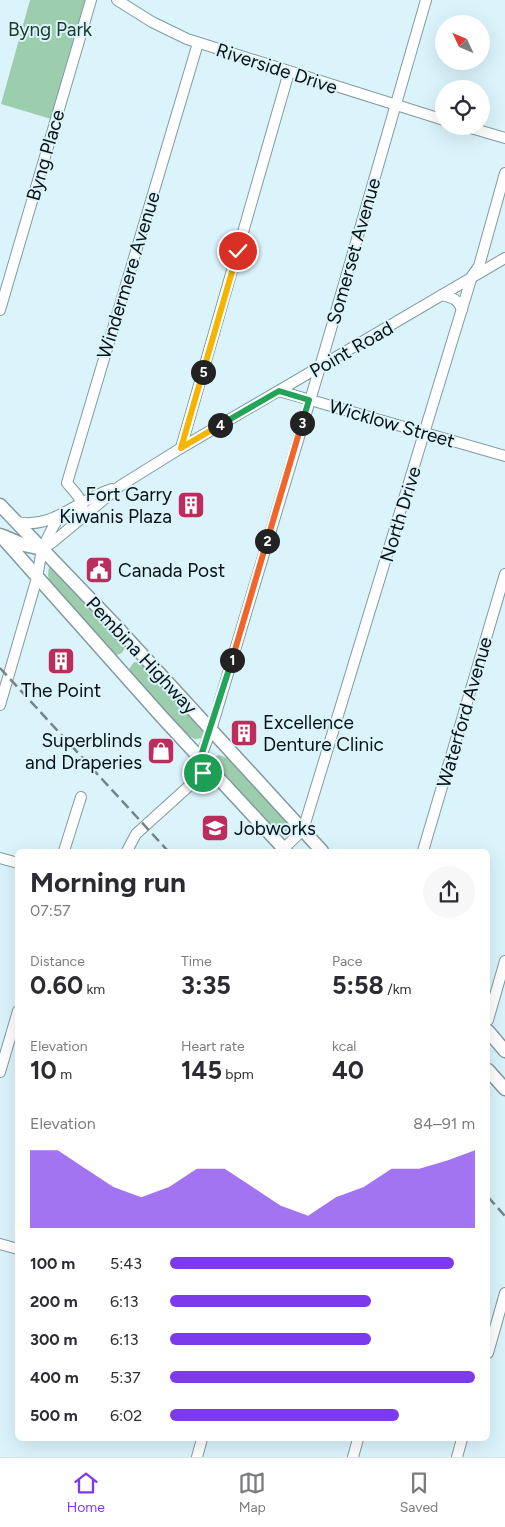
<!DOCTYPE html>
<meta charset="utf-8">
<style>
body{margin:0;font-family:Figtree,sans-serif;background:#f7f7f7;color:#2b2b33;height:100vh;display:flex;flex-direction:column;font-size:19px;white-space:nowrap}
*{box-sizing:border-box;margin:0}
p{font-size:16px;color:#7c7c81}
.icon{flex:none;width:28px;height:28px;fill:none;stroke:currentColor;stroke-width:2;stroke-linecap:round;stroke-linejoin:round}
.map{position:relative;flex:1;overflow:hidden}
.drawer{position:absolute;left:15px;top:849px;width:475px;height:592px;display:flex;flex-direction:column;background:#fff;border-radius:8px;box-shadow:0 5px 20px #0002}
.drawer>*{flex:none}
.needle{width:32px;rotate:314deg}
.tools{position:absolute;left:435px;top:15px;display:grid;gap:10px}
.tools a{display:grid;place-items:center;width:55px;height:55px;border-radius:50%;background:#fff;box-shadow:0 5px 20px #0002;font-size:25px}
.pin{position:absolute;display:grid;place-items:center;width:42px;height:42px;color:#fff;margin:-21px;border:2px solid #fff;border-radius:50%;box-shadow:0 1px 5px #0007}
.km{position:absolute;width:25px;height:25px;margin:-12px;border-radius:50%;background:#222;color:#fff;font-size:14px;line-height:25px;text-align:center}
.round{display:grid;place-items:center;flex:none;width:52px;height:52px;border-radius:26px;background:#f7f7f7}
.overview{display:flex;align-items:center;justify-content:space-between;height:85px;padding:0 15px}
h1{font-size:28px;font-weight:700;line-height:38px}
.figures{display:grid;grid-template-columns:repeat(3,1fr);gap:8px;height:85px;padding:5px 15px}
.figures div{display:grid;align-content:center}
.figures b{font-size:25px;font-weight:700}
.figures small{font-size:14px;font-weight:400}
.figures p{font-size:14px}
.chart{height:140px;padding:10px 15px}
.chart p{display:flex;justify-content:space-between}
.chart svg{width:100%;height:90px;margin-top:5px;fill:#7c3aed;opacity:.7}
ul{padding:0 15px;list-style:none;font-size:16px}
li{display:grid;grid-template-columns:80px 60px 1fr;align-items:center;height:38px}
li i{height:12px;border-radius:6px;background:#7c3aed}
.menu{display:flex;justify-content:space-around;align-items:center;height:70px;border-top:1px solid #e1e1e2;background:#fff;font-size:14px;color:#7c7c81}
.menu a{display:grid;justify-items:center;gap:2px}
.menu .selected{color:#7c3aed}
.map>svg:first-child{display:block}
.green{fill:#9ccead}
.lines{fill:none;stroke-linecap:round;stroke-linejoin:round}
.minor-casing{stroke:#829aa0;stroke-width:12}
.major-casing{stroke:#829aa0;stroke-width:15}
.minor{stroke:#fff;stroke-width:10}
.major{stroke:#fff;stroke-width:12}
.rail{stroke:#738489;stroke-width:2.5;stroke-dasharray:10 5;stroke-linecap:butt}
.split-1-casing{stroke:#fff;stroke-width:10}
.split-2-casing{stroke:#fff;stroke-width:10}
.split-3-casing{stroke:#fff;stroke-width:10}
.split-4-casing{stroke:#fff;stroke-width:10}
.split-5-casing{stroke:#fff;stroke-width:10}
.split-6-casing{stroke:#fff;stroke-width:10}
.split-1{stroke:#22a559;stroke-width:6}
.split-2{stroke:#f0652b;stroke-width:6}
.split-3{stroke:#f0652b;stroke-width:6}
.split-4{stroke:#22a559;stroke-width:6}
.split-5{stroke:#f5b400;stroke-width:6}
.split-6{stroke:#f5b400;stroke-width:6}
.labels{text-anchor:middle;stroke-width:4;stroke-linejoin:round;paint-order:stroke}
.park-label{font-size:19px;fill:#183a26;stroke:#dbf4fb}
.street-label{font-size:19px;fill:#081113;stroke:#dbf4fb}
.poi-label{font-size:19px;fill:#081113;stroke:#dbf4fb;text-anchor:start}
</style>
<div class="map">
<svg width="505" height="1457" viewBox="0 0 505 1457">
<rect width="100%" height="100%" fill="#dbf4fb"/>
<g class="green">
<polygon points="30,0 86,0 51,119 1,104"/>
<polygon points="49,567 51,567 123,643 125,648 122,653 117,655 112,653 50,584 48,575"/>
<polygon points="134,662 142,663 205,732 204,738 195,739 189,736 130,673 130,668"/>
<polygon points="219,755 230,759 290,824 294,830 293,834 288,836 278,832 213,763 213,758"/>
</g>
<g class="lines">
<g class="minor-casing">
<g id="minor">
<polyline points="117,0 152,22 187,39 444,120"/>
<polyline points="464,126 505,138"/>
<path d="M442,295c11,3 16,4 20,15"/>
<polyline points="0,310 91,0"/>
<polyline points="279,391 505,456"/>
<polyline points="181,448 289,72"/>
<path d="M80,519c8,-16 -4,-25 -13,-36l131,-440"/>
<path d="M16,522c37,8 62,-23 96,-33"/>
<polyline points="42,549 53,542 120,486 181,448 505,258"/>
<polyline points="0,705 37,578 42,549 54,525 62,514"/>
<polyline points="200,759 211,730 320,367 426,0"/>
<polyline points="283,849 303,830 472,276 479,266 505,173"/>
<polyline points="64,851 81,797"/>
<polyline points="127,851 136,834 209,768"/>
<polyline points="423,851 505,574"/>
<polyline points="0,858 18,863"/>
<polyline points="488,1020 505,961"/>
<polyline points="0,1072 18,1011"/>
<polyline points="0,1244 18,1249"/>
<polyline points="488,1353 505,1293"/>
<polyline points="197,1457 202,1439"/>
<polyline points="353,1457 358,1439"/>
<polyline points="457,1457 462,1439"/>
</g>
</g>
<g class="major-casing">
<g id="major">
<polyline points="0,505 116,626 322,851"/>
<polyline points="0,535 161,716 286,851"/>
<polyline points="3,536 24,545 42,549"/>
<polyline points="488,1031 505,1051"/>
<polyline points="488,1070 505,1089"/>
</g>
</g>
<use href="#minor" class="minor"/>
<use href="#major" class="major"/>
<g class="rail">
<polyline points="0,668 168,851"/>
<polyline points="488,1197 505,1216"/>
</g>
</g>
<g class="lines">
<g class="split-1-casing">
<polyline id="split-1" points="203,773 209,768 200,759 232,660"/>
</g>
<g class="split-2-casing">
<polyline id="split-2" points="232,660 267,541"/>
</g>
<g class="split-3-casing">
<polyline id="split-3" points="267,541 302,423"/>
</g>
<g class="split-4-casing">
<polyline id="split-4" points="220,425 279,391 309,400 302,423"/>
</g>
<g class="split-5-casing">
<polyline id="split-5" points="203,372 181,448 220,425"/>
</g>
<g class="split-6-casing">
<polyline id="split-6" points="203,372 238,251"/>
</g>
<use href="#split-1" class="split-1"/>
<use href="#split-2" class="split-2"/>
<use href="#split-3" class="split-3"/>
<use href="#split-4" class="split-4"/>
<use href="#split-5" class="split-5"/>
<use href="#split-6" class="split-6"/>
</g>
<defs>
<g id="building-square" transform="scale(1.4375)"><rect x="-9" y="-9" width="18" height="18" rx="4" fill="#bc2d5b" stroke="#dbf4fb"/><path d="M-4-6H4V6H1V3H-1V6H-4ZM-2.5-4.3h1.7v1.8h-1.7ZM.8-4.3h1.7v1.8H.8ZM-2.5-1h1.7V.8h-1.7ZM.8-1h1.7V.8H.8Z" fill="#fff"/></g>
<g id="civic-square" transform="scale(1.4375)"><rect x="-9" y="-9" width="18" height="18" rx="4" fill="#bc2d5b" stroke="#dbf4fb"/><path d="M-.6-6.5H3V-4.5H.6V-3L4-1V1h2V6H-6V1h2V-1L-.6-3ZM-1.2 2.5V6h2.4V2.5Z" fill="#fff"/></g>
<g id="shop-square" transform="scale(1.4375)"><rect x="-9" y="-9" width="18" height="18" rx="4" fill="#bc2d5b" stroke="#dbf4fb"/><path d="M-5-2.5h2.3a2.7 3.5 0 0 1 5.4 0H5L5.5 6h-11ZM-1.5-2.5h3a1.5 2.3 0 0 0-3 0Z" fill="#fff"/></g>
<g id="school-square" transform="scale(1.4375)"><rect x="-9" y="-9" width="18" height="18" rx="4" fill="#bc2d5b" stroke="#dbf4fb"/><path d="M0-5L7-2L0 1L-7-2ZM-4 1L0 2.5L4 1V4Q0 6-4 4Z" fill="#fff"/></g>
</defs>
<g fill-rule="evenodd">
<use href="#building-square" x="191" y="505"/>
<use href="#civic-square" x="99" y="570"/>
<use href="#building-square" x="61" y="661"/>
<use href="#building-square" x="244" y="733"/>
<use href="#shop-square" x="161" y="751"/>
<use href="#school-square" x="215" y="828"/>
</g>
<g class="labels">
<g class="park-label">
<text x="50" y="36">Byng Park</text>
</g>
<g class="street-label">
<text transform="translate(277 68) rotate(18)" y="7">Riverside Drive</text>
<text transform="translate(45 155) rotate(-74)" y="7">Byng Place</text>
<text transform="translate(353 251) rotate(-74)" y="7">Somerset Avenue</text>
<text transform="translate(128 275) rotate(-73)" y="7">Windermere Avenue</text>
<text transform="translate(351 349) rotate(-30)" y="7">Point Road</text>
<text transform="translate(392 423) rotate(16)" y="7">Wicklow Street</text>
<text transform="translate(400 514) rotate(-73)" y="7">North Drive</text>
<text transform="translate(142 655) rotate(47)" y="7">Pembina Highway</text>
<text transform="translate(464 712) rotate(-74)" y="7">Waterford Avenue</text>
</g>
<g class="poi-label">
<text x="172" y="501" text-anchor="end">Fort Garry<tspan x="172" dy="22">Kiwanis Plaza</tspan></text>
<text x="118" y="577">Canada Post</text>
<text x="61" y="697" text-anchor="middle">The Point</text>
<text x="263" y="729">Excellence<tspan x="263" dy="22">Denture Clinic</tspan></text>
<text x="142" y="747" text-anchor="end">Superblinds<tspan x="142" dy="22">and Draperies</tspan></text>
<text x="234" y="835">Jobworks</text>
</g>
</g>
</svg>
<div class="tools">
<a><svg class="needle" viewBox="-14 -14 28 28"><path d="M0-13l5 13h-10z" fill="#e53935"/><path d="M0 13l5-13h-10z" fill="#7c7c81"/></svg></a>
<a><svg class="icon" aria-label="locate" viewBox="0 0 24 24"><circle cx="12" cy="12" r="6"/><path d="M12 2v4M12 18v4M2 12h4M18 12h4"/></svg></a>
</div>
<div class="pin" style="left:203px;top:773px;background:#1e9e55"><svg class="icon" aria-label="arrive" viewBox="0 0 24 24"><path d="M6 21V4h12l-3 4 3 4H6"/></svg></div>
<div class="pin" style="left:238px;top:251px;background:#d93025"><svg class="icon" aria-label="check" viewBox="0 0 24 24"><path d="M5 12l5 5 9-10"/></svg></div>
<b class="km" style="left:232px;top:660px">1</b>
<b class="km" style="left:267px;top:541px">2</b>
<b class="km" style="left:302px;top:423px">3</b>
<b class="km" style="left:220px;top:425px">4</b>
<b class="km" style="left:203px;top:372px">5</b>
<section class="drawer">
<div class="overview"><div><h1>Morning run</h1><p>07:57</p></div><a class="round"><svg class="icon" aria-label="share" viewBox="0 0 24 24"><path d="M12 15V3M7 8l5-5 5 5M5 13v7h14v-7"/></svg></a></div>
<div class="figures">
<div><p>Distance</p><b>0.60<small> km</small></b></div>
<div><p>Time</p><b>3:35</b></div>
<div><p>Pace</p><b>5:58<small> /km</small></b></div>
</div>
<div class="figures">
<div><p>Elevation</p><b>10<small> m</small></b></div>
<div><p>Heart rate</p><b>145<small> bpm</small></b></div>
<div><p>kcal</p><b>40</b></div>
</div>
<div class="chart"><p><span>Elevation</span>84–91 m</p>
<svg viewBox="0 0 160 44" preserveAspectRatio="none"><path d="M0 44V6L10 6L20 15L30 24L40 29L50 24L60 15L70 15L80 24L90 33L100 38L110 29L120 24L130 15L140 15L150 11L160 6V44z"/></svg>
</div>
<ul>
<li><b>100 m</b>5:43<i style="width:93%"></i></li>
<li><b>200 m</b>6:13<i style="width:66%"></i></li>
<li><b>300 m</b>6:13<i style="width:66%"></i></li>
<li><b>400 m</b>5:37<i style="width:100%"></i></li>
<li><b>500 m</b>6:02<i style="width:75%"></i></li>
</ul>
</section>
</div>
<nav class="menu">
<a class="selected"><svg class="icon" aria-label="home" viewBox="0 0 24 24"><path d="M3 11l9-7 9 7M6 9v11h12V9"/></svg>Home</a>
<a><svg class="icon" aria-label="map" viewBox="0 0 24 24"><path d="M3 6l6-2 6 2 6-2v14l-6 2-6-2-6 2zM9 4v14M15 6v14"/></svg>Map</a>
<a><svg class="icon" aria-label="saved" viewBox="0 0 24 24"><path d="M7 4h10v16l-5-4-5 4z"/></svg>Saved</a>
</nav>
